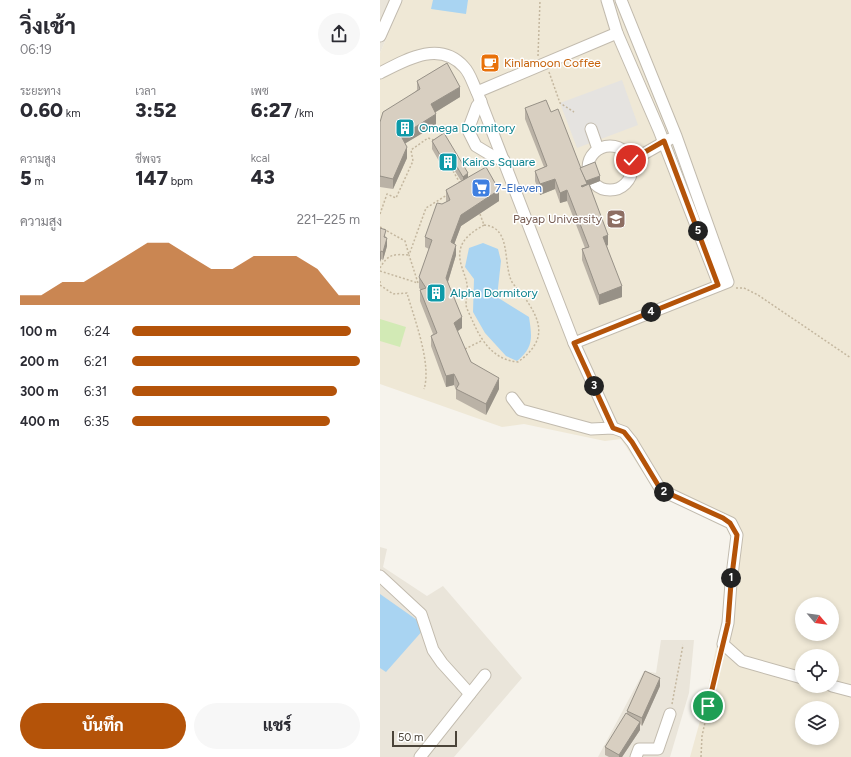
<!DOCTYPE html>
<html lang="th">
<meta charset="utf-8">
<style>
body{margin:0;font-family:Figtree,Sarabun,sans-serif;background:#f7f7f7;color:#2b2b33;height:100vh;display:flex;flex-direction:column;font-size:15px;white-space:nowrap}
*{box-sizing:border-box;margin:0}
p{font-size:13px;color:#7c7c81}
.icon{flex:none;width:22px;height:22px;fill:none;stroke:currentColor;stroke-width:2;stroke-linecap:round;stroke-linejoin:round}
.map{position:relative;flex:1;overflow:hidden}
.sheet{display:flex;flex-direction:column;background:#fff;width:380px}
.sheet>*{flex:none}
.needle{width:26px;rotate:119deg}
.tools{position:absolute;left:415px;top:597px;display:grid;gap:8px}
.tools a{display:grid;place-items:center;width:44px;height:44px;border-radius:50%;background:#fff;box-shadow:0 2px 6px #0003;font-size:20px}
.scale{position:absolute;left:12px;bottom:10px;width:65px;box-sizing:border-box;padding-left:4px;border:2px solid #4b4439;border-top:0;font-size:11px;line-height:14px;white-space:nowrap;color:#4b4439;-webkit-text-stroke:3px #fff;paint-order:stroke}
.pin{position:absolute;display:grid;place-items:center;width:34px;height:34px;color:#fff;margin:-17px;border:2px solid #fff;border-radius:50%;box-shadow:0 1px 4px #0007}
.km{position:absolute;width:20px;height:20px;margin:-10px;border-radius:50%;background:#222;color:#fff;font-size:11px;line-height:20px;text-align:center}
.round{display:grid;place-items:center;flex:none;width:42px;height:42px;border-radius:21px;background:#f7f7f7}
.overview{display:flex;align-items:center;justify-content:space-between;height:68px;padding:0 20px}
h1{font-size:22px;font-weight:800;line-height:30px}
.figures{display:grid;grid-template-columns:repeat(3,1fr);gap:6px;height:68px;padding:4px 20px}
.figures div{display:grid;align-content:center}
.figures b{font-size:20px;font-weight:800}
.figures small{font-size:11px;font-weight:400}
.figures p{font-size:11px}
.chart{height:112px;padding:8px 20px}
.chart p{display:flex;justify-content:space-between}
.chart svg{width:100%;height:72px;margin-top:4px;fill:#b45309;opacity:.7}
.cta{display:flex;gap:8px;margin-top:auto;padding:8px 20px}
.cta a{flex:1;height:46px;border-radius:24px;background:#b45309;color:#fff;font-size:16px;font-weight:800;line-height:46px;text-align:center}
.cta a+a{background:#f7f7f7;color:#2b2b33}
ul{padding:0 20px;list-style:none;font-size:13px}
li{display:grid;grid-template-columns:64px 48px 1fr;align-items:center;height:30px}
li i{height:10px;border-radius:5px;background:#b45309}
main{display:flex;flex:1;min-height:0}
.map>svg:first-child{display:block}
.residential{fill:#eae5da}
.education{fill:#efe8d6;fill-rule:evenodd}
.green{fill:#d2eab5}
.parking{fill:#e5e3e0}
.water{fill:#a9d4f2}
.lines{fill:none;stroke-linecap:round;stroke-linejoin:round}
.minor-casing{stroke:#c2bbae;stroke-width:13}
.path{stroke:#c4b79f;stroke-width:1.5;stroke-dasharray:2 2;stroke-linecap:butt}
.minor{stroke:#fff;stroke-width:11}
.wall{fill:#bab2a6}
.shaded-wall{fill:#979187}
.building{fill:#d8cfc1;stroke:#979187}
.route-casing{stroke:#fff;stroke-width:8}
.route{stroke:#b45309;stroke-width:5}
.labels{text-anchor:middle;stroke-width:3;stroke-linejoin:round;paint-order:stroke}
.food-label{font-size:12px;fill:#c56008;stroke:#fff;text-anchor:start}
.culture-label{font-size:12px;fill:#0d838f;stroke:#fff;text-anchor:start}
.shop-label{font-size:12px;fill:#366cbe;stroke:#fff;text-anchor:start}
.education-label{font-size:12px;fill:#785e54;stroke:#fff;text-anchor:end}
</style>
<main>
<section class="sheet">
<div class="overview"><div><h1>วิ่งเช้า</h1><p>06:19</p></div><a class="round"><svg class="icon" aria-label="share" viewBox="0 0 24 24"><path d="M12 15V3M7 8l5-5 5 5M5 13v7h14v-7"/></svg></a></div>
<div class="figures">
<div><p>ระยะทาง</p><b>0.60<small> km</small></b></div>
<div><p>เวลา</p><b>3:52</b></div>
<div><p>เพซ</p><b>6:27<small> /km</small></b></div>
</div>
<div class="figures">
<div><p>ความสูง</p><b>5<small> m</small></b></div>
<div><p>ชีพจร</p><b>147<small> bpm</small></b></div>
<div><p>kcal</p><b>43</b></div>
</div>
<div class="chart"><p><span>ความสูง</span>221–225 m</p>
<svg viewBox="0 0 160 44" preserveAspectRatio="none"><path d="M0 44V38L10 38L20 30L30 30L40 22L50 14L60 6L70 6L80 14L90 22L100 22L110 14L120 14L130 14L140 22L150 38L160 38V44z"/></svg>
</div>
<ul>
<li><b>100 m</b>6:24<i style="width:96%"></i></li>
<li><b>200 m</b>6:21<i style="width:100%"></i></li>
<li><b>300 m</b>6:31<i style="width:90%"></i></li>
<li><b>400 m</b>6:35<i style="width:87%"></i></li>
</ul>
<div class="cta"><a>บันทึก</a><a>แชร์</a></div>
</section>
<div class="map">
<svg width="471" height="757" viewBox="0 0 471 757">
<rect width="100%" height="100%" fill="#f6f3ec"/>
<g class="residential">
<polygon points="0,0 23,0 0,53"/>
<polygon points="0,547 7,549 3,567 47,596 63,586 142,678 74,757 0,757"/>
<polygon points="281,640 314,640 309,693 290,757 218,757 264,671 276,673"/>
</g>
<path class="education" d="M23,0h448v757h-161l15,-54 19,-95 11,-81 -76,-30 -38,-58 -16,2 -81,-17 -22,3 -122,-43v-331zM422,604h30v30h-30zM422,656h30v30h-30zM422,708h30v30h-30z"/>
<polygon class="green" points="0,319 26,327 20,347 0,341"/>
<polygon class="parking" points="242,80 258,125 197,148 180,103"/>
<g class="water">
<polygon points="53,0 88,0 86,14 51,9"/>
<path d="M103,243l15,6 3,12 -4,36 32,20c3,20 5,30 -12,44l-11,-5 -21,-23 -12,-21 1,-33 -9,-12 4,-19z"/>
<polygon points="0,594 37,620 44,629 6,672 0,668"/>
</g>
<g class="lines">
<g class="minor-casing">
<g id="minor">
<polyline points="227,0 237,33 279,130 339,285"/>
<polyline points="0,36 16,0"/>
<path d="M0,73c27,-14 60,-33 84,-6 6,6 9,17 13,25l97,251 39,85"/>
<polyline points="97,92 237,33"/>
<polyline points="101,101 97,106 88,130 96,146 116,158 124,160"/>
<polyline points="211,129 218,149"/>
<circle cx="230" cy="168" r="22"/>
<polyline points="251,161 290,139"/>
<polyline points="194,343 348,282 296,136 241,0"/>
<polyline points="132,398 141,410 211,429 233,428 244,432 252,442 281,490 351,523 357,535 351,583 348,623 343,644 362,661 422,678"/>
<polyline points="0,576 41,614 53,650 62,663 90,694"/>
<polyline points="452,686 471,691"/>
<polyline points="40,757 105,675"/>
<polyline points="256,757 259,749 278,749 290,714"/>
</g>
</g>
<g class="path">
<polyline points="158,56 160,0"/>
<polyline points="169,72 180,103 194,112"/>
<polyline points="69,164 80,183"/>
<polyline points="0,214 7,194 16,198 33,161 31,150 48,138 54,140"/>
<polyline points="100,214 104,225"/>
<path d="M104,225c27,2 19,35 27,55 2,5 8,10 11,14 20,27 26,46 -4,68 -24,-2 -36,-20 -45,-40 -2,-5 -6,-12 -7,-17 0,-7 2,-14 1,-21 -2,-11 -9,-22 -7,-33 2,-13 14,-20 24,-26z"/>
<path d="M0,227l25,14 4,14c-16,-1 -21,-1 -29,13"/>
<polyline points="0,271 38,283"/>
<path d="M0,281v4l13,9 14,-1c7,25 25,71 17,96"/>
<polyline points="38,283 29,255 46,208 67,195"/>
<polyline points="356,288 364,288 378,295 471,358"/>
<polyline points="85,349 101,341"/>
<polyline points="292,704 303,645"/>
<polyline points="321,757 322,736 340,655"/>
</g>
<use href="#minor" class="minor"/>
</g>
<g class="wall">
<polygon points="37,81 80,97 55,112 56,125 25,143 27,158 13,189 0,187 0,122 37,90"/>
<polygon points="145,108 171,112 200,168 220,181 210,185 228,245 227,246 242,297 219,305 202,260 202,249 205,248 187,201 180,203 175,189 160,195 155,181 155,171 164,167 145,119"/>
<polygon points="64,133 88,177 119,201 81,226 74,244 76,255 68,282 82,328 77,331 91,362 119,389 106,415 76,399 76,390 74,385 66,387 51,346 51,336 53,334 40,301 40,290 41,290 39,288 39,277 49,249 45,247 45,237 62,204 66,202 66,190 81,181 70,163 63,168 52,149 52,141"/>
<polygon points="0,228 6,237 7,246 3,260 1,259 0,262"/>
<polygon points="280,686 262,726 260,724 260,730 242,757 229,757 225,755 225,747 247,714 247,711"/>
</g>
<g class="shaded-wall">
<polygon points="80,87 80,97 51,115 51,104"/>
<polygon points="56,114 56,125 21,146 21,136"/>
<polygon points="27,147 27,158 13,189 13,179"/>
<polygon points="70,155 70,163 63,168 63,160"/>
<polygon points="88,173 88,181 83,184 83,177"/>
<polygon points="220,176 220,181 207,186 201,196 201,186 204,182"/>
<polygon points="175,179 175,189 160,195 160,184"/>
<polygon points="119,190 119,201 81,226 71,253 71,242 81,215"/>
<polygon points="187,190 187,201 180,203 180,193"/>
<polygon points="228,235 228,245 223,247 223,237"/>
<polygon points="7,238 7,246 3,260 3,252"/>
<polygon points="76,245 76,255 66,288 66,278"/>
<polygon points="1,251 1,259 0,262 0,254"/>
<polygon points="242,286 242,297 219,305 219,295"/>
<polygon points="82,317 82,328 74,334 74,323"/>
<polygon points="74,374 74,385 66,387 66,376"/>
<polygon points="119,378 119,389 106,415 106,404"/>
<polygon points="280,678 280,686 262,726 262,718"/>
<polygon points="260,722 260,730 242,757 239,757 239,755"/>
</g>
<g class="building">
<polygon points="67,63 80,87 51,104 56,114 21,136 27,147 13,179 0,176 0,177 0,122 3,112 40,89 37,81"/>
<polygon points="166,100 171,112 178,109 207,184 201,186 202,187 209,184 228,235 223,237 242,286 219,295 202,249 209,247 187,190 180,193 175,179 160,184 155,171 167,166 145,108"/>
<polygon points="64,133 88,173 83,177 70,155 63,160 52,141"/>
<polygon points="215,162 220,176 206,181 200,168"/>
<polygon points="106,167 119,190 81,215 71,242 76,245 66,278 82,317 74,323 91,362 119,378 106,404 76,389 79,384 74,374 66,376 51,336 57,333 40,290 46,288 39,277 52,240 45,237 57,203 62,204 70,200 66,190"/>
<polygon points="0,228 6,230 4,237 7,238 3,252 1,251 0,254"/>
<polygon points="265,671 280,678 262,718 247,711"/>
<polygon points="246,713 260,722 239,755 225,747"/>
</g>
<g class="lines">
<g class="route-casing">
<polyline id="route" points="251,160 284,141 338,285 194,343 233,428 244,432 252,442 281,490 343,518 350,523 357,535 351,583 348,623 328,706"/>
</g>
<use href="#route" class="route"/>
</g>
<defs>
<g id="cafe-square" transform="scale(1)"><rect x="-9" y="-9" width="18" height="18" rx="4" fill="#e8710a" stroke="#fff"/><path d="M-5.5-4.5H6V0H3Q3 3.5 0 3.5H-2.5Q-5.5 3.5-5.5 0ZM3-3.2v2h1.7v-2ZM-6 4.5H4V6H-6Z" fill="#fff"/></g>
<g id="building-square" transform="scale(1)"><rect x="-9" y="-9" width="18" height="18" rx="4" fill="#0f9aa8" stroke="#fff"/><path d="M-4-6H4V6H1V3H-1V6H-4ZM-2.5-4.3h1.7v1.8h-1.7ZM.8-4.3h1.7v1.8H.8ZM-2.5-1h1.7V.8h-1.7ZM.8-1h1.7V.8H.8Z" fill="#fff"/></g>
<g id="supermarket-square" transform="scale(1)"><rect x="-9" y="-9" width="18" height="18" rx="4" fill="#3f7fe0" stroke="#fff"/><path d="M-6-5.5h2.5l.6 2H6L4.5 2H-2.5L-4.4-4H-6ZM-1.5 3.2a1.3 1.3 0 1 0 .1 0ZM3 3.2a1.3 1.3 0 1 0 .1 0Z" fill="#fff"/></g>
<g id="university-square" transform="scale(1)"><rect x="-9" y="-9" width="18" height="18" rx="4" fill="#8d6e63" stroke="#fff"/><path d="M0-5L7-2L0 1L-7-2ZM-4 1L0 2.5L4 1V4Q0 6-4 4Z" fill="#fff"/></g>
</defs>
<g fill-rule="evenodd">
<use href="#cafe-square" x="110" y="63"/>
<use href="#building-square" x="25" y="128"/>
<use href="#building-square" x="68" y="162"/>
<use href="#supermarket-square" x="101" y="188"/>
<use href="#university-square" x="236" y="219"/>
<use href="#building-square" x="56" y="293"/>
</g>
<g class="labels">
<g class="food-label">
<text x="124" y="67">Kinlamoon Coffee</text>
</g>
<g class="culture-label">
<text x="39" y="132">Omega Dormitory</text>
<text x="82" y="166">Kairos Square</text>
<text x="70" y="297">Alpha Dormitory</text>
</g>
<g class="shop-label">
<text x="115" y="192">7-Eleven</text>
</g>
<g class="education-label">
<text x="222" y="223">Payap University</text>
</g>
</g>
</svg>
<div class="tools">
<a><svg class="needle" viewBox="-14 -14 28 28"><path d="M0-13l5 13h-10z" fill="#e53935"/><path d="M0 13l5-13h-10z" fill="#7c7c81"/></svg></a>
<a><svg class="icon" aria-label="locate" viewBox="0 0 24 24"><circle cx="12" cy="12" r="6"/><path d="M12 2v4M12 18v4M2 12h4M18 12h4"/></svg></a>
<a><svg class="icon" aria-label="layers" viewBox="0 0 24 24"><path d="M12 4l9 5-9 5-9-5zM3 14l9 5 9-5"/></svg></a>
</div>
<div class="scale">50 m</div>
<div class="pin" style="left:328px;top:706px;background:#1e9e55"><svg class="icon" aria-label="arrive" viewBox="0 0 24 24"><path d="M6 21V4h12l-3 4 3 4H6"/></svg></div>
<div class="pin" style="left:251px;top:160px;background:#d93025"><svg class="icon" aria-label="check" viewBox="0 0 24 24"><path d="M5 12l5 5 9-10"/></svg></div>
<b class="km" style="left:351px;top:578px">1</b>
<b class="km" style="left:284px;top:492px">2</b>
<b class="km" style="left:214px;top:386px">3</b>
<b class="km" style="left:271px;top:312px">4</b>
<b class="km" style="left:318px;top:231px">5</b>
</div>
</main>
